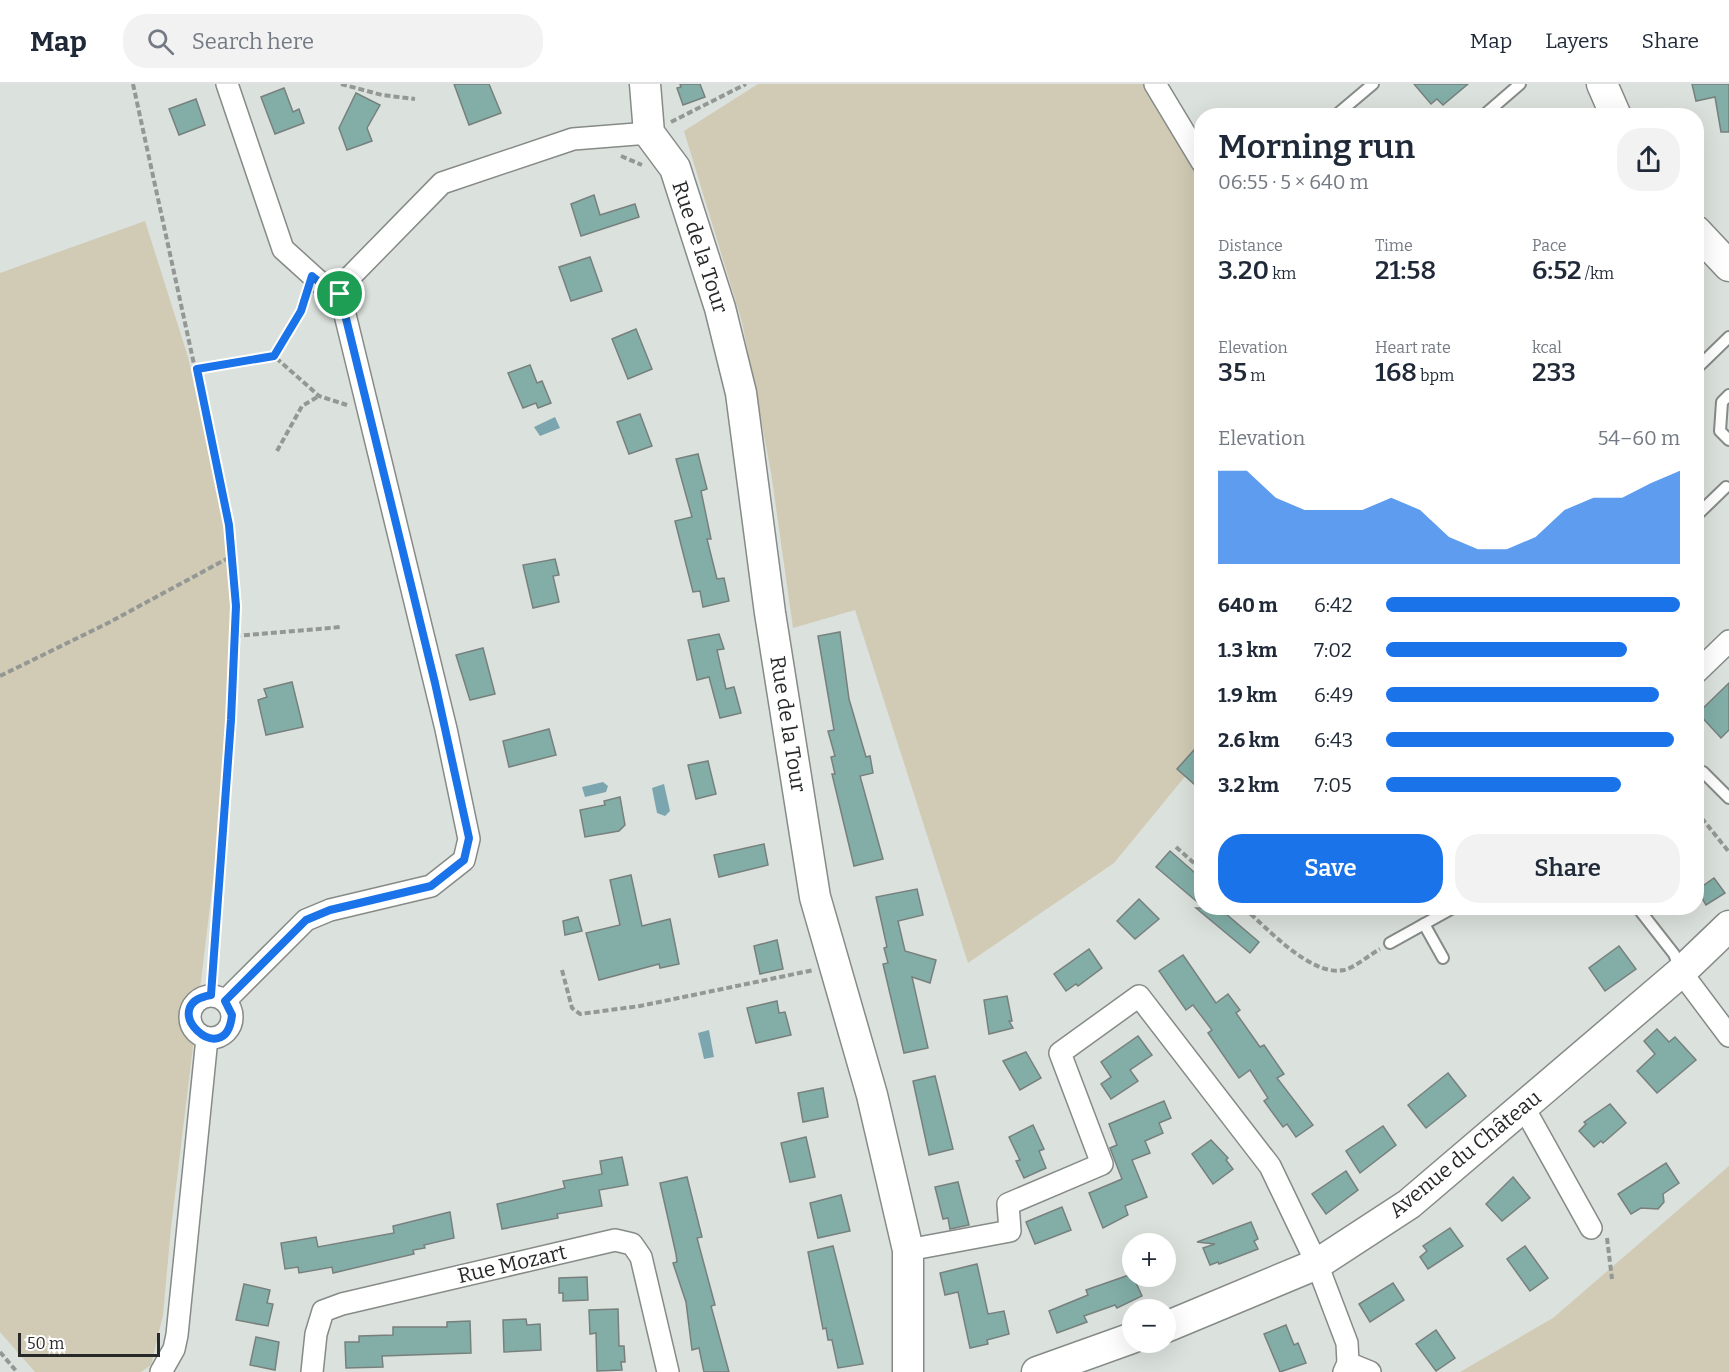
<!DOCTYPE html>
<meta charset="utf-8">
<style>
body{margin:0;font-family:Bitter,serif;background:#f2f2f3;color:#1f2937;height:100vh;display:flex;flex-direction:column;font-size:22px;white-space:nowrap}
*{box-sizing:border-box;margin:0}
p{font-size:20px;color:#747a83}
.icon{flex:none;width:33px;height:33px;fill:none;stroke:currentColor;stroke-width:2;stroke-linecap:round;stroke-linejoin:round}
.map{position:relative;flex:1;overflow:hidden}
.panel{position:absolute;left:1194px;top:24px;width:510px;height:807px;display:flex;flex-direction:column;background:#fff;border-radius:24px;box-shadow:0 6px 24px #0002}
.panel>*{flex:none}
.fabs{position:absolute;left:1122px;top:1149px;display:grid;gap:12px}
.fabs a{display:grid;place-items:center;width:54px;height:54px;border-radius:50%;background:#fff;box-shadow:0 6px 24px #0002;font-size:30px}
.scale{position:absolute;left:18px;bottom:15px;width:142px;box-sizing:border-box;padding-left:6px;border:3px solid #272928;border-top:0;font-size:16px;line-height:21px;white-space:nowrap;color:#272928;-webkit-text-stroke:4px #fff;paint-order:stroke}
.pin{position:absolute;display:grid;place-items:center;width:51px;height:51px;color:#fff;margin:-26px;border:3px solid #fff;border-radius:50%;box-shadow:0 2px 6px #0007}
.round{display:grid;place-items:center;flex:none;width:63px;height:63px;border-radius:24px;background:#f2f2f3}
.headline{display:flex;align-items:center;justify-content:space-between;height:102px;padding:0 24px}
h1{font-size:33px;font-weight:600;line-height:45px}
.metrics{display:grid;grid-template-columns:repeat(3,1fr);gap:9px;height:102px;padding:6px 24px}
.metrics div{display:grid;align-content:center}
.metrics b{font-size:26px;font-weight:600}
.metrics small{font-size:16px;font-weight:400}
.metrics p{font-size:16px}
.chart{height:168px;padding:12px 24px}
.chart p{display:flex;justify-content:space-between}
.chart svg{width:100%;height:108px;margin-top:6px;fill:#1a73e8;opacity:.7}
.cta{display:flex;gap:12px;margin-top:auto;padding:12px 24px}
.cta a{flex:1;height:69px;border-radius:24px;background:#1a73e8;color:#fff;font-size:24px;font-weight:600;line-height:69px;text-align:center}
.cta a+a{background:#f2f2f3;color:#1f2937}
ul{padding:0 24px;list-style:none;font-size:20px}
li{display:grid;grid-template-columns:96px 72px 1fr;align-items:center;height:45px}
li i{height:15px;border-radius:8px;background:#1a73e8}
header{display:flex;align-items:center;gap:36px;box-sizing:border-box;height:84px;padding:0 30px;background:#fff;border-bottom:2px solid #e0e1e3}
header strong{font-size:28px}
nav{display:flex;gap:33px;margin-inline-start:auto;font-size:21px}
.search{width:420px;height:54px;background:#f2f2f3;display:flex;align-items:center;gap:15px;box-sizing:border-box;padding:0 21px;border-radius:24px;color:#747a83;font-size:22px}
.map>svg:first-child{display:block}
.green{fill:#d1cbb5}
.water{fill:#7ba5af}
.building{fill:#82aea7;stroke:#78807e;stroke-width:1.5}
.lines{fill:none;stroke-linecap:round;stroke-linejoin:round}
.lane-casing{stroke:#868b87;stroke-width:14}
.street-casing{stroke:#868b87;stroke-width:24}
.secondary-casing{stroke:#868b87;stroke-width:33}
.path{stroke:#949895;stroke-width:4;stroke-dasharray:6 3;stroke-linecap:butt}
.lane{stroke:#fff;stroke-width:10}
.street{stroke:#fff;stroke-width:21}
.secondary{stroke:#fff;stroke-width:30}
.route-casing{stroke:#fff;stroke-width:12}
.route{stroke:#1a73e8;stroke-width:8}
.labels{text-anchor:middle;stroke-width:5;stroke-linejoin:round;paint-order:stroke}
.street-label{font-size:21px;fill:#272928;stroke:#fff}
</style>
<header>
<strong>Map</strong>
<div class="search"><svg class="icon" aria-label="search" viewBox="0 0 24 24"><circle cx="10" cy="10" r="6"/><path d="M15 15l6 6"/></svg>Search here</div>
<nav><a>Map</a><a>Layers</a><a>Share</a></nav>
</header>
<div class="map">
<svg width="1729" height="1288" viewBox="0 0 1729 1288">
<rect width="100%" height="100%" fill="#dbe1dc"/>
<g class="green">
<polygon points="758,0 1164,0 1201,63 1201,673 1114,779 968,879 855,526 793,544 771,388 742,238 684,47"/>
<polygon points="145,137 188,273 227,443 239,583 171,1144 163,1231 151,1281 141,1288 35,1288 0,1248 0,189"/>
<polygon points="1729,1082 1729,1288 1460,1288 1553,1234"/>
</g>
<g class="water">
<polygon points="555,333 560,344 540,352 534,343"/>
<polygon points="603,698 608,702 606,708 585,713 582,703"/>
<polygon points="664,700 670,727 665,732 657,729 652,704"/>
<polygon points="709,946 714,973 704,975 698,949"/>
</g>
<g class="building">
<polygon points="454,0 489,0 501,29 469,41"/>
<polygon points="680,0 700,0 705,13 683,21 677,4 681,3"/>
<polygon points="1414,0 1468,0 1443,21 1437,15 1431,20"/>
<polygon points="1692,0 1729,0 1729,48 1721,48 1715,13 1696,17"/>
<polygon points="284,4 293,28 299,25 304,39 275,50 261,13"/>
<polygon points="356,9 380,21 367,44 372,57 347,66 339,44"/>
<polygon points="196,15 205,41 179,51 169,25"/>
<polygon points="594,111 600,131 635,120 639,133 581,152 571,120"/>
<polygon points="590,173 602,207 571,217 559,183"/>
<polygon points="636,245 652,285 628,295 612,255"/>
<polygon points="530,281 537,299 542,297 551,319 538,324 536,319 523,324 508,289"/>
<polygon points="640,330 652,362 629,370 617,338"/>
<polygon points="698,370 707,405 701,407 711,455 707,455 717,495 724,494 729,517 703,523 700,507 693,508 675,437 692,433 676,375"/>
<polygon points="555,475 559,491 553,492 559,518 533,524 523,481"/>
<polygon points="840,548 849,615 866,673 870,672 873,689 860,692 883,775 854,782 832,690 835,690 831,673 835,672 828,647 834,646 818,552"/>
<polygon points="719,550 724,565 717,566 726,605 734,603 741,629 720,634 709,593 697,596 688,556"/>
<polygon points="483,564 495,610 470,616 456,571"/>
<polygon points="292,598 303,643 266,651 258,616 267,613 264,605"/>
<polygon points="1729,599 1729,646 1721,654 1698,629"/>
<polygon points="549,645 556,671 509,683 503,657"/>
<polygon points="1202,657 1202,707 1177,685"/>
<polygon points="708,677 716,710 696,715 688,681"/>
<polygon points="620,713 625,741 619,747 585,753 580,726 605,721 604,717"/>
<polygon points="764,760 768,781 719,793 714,771"/>
<polygon points="1170,767 1202,795 1202,822 1156,783"/>
<polygon points="631,791 642,842 670,835 679,880 660,884 659,880 599,896 586,849 620,841 610,796"/>
<polygon points="1714,794 1725,809 1706,821 1697,806"/>
<polygon points="917,805 923,831 898,837 905,867 936,876 930,899 912,893 928,964 904,969 883,880 888,879 884,864 887,863 876,813"/>
<polygon points="1139,815 1159,835 1135,855 1117,837"/>
<polygon points="1196,824 1219,824 1259,858 1250,869"/>
<polygon points="578,833 582,847 565,851 563,837"/>
<polygon points="777,856 783,885 760,890 754,862"/>
<polygon points="1619,862 1636,885 1605,907 1589,884"/>
<polygon points="1089,865 1102,884 1078,902 1076,900 1066,907 1054,890"/>
<polygon points="1183,871 1216,919 1228,910 1240,926 1236,929 1260,963 1264,961 1284,990 1277,994 1313,1041 1296,1053 1287,1040 1283,1043 1264,1017 1268,1014 1250,986 1239,994 1208,949 1212,946 1193,921 1186,926 1159,887"/>
<polygon points="1007,912 1012,937 1009,937 1013,944 989,950 984,916"/>
<polygon points="777,917 779,929 785,928 791,951 756,959 747,924"/>
<polygon points="1657,945 1669,958 1675,953 1696,976 1657,1009 1637,987 1655,970 1644,957"/>
<polygon points="1138,952 1152,971 1130,986 1138,997 1111,1015 1101,1000 1111,993 1101,978"/>
<polygon points="1026,968 1041,994 1020,1006 1003,977"/>
<polygon points="1448,989 1466,1012 1426,1044 1408,1021"/>
<polygon points="935,992 953,1065 929,1071 913,997"/>
<polygon points="823,1004 828,1033 803,1038 798,1009"/>
<polygon points="1164,1017 1171,1034 1159,1039 1163,1049 1145,1057 1150,1069 1132,1076 1147,1113 1125,1122 1128,1131 1103,1144 1089,1109 1122,1095 1110,1064 1117,1061 1109,1040"/>
<polygon points="1610,1020 1626,1039 1603,1059 1601,1057 1594,1063 1579,1047 1586,1040 1584,1038"/>
<polygon points="1033,1041 1044,1065 1039,1067 1046,1084 1024,1094 1016,1077 1020,1076 1009,1053"/>
<polygon points="1383,1042 1396,1061 1360,1089 1346,1067"/>
<polygon points="806,1053 815,1093 790,1098 781,1059"/>
<polygon points="1211,1056 1228,1074 1226,1076 1233,1085 1213,1100 1192,1070"/>
<polygon points="622,1073 628,1101 599,1106 602,1122 557,1130 558,1134 502,1145 497,1120 565,1104 563,1097 602,1090 600,1077"/>
<polygon points="1666,1079 1679,1099 1663,1110 1664,1118 1658,1125 1641,1124 1631,1130 1618,1110"/>
<polygon points="1346,1087 1358,1106 1326,1130 1312,1110"/>
<polygon points="687,1093 702,1153 697,1154 715,1221 711,1222 729,1288 704,1288 699,1264 692,1266 686,1218 673,1179 677,1178 676,1170 660,1099"/>
<polygon points="1513,1093 1530,1114 1502,1137 1486,1120"/>
<polygon points="958,1098 969,1141 950,1145 948,1134 943,1135 935,1103"/>
<polygon points="841,1111 850,1147 818,1154 810,1119"/>
<polygon points="1062,1123 1071,1146 1035,1160 1026,1138"/>
<polygon points="450,1128 454,1154 424,1161 425,1164 413,1166 414,1170 333,1189 332,1183 299,1189 298,1183 285,1185 281,1159 316,1153 318,1163 394,1149 393,1142"/>
<polygon points="1251,1138 1258,1155 1254,1157 1258,1165 1219,1180 1218,1178 1210,1181 1203,1164 1215,1160 1197,1158"/>
<polygon points="1450,1144 1463,1162 1428,1185 1420,1173 1427,1167 1423,1162"/>
<polygon points="833,1162 863,1280 838,1284 832,1256 828,1256 826,1244 823,1245 808,1168"/>
<polygon points="1525,1162 1548,1194 1530,1207 1507,1175"/>
<polygon points="977,1180 988,1230 1004,1227 1009,1250 987,1256 988,1260 970,1264 958,1208 945,1211 940,1189"/>
<polygon points="1132,1190 1142,1212 1117,1224 1115,1221 1084,1232 1087,1238 1057,1249 1049,1227 1088,1211 1086,1206"/>
<polygon points="587,1193 588,1216 563,1217 563,1209 559,1209 559,1194"/>
<polygon points="1393,1199 1404,1216 1370,1238 1359,1220"/>
<polygon points="244,1200 270,1206 267,1219 273,1220 268,1242 236,1236"/>
<polygon points="618,1225 619,1262 624,1262 625,1278 621,1278 622,1286 597,1287 596,1249 590,1250 589,1226"/>
<polygon points="526,1235 527,1241 540,1240 541,1266 504,1268 503,1236"/>
<polygon points="470,1237 471,1269 382,1272 383,1283 346,1284 345,1258 359,1258 359,1252 393,1251 393,1243 447,1243 447,1238"/>
<polygon points="1286,1241 1294,1261 1298,1259 1306,1279 1280,1288 1264,1250"/>
<polygon points="1436,1246 1455,1274 1436,1287 1416,1260"/>
<polygon points="256,1253 279,1258 275,1286 250,1281"/>
</g>
<g class="lines">
<g class="lane-casing">
<g id="lane">
<polyline points="1335,32 1373,0"/>
<polyline points="1483,32 1520,0"/>
<polyline points="1696,285 1729,253"/>
<polyline points="1729,311 1722,318 1720,347 1729,356"/>
<polyline points="1696,432 1726,403"/>
<polyline points="1703,688 1729,714"/>
<polyline points="1638,824 1674,870 1680,885"/>
<polyline points="1424,840 1443,874"/>
<polyline points="1390,859 1453,824"/>
</g>
</g>
<g class="street-casing">
<g id="street">
<polyline points="227,0 283,165 325,203 340,210"/>
<polyline points="1155,0 1202,78"/>
<polyline points="1696,589 1729,557"/>
<polyline points="1681,888 1729,952"/>
<circle cx="211" cy="933" r="21"/>
<polyline points="225,917 306,836 330,826 431,802 464,776 469,755 446,645 340,210 350,193 442,99 573,55 649,49"/>
<polyline points="1523,1022 1591,1144"/>
<polyline points="908,1166 1010,1147 1008,1120 1102,1080 1060,969 1139,912 1270,1082 1317,1180 1347,1259 1348,1279 1344,1288"/>
<polyline points="1348,1279 1370,1288"/>
<polyline points="161,1288 174,1265 177,1251 207,954"/>
<polyline points="312,1288 316,1250 323,1227 342,1220 615,1156 632,1160 641,1173 668,1288"/>
</g>
</g>
<g class="secondary-casing">
<g id="secondary">
<polyline points="645,0 649,49 675,84 720,224 741,309 770,529 815,813 872,1011 908,1166 908,1288"/>
<polyline points="1602,0 1616,32"/>
<polyline points="1696,147 1729,182"/>
<polyline points="1166,1243 1317,1180 1409,1120 1681,888 1729,842"/>
<polyline points="1037,1288 1132,1254"/>
</g>
</g>
<g class="path">
<polyline points="133,0 229,441 236,522 231,636 211,904"/>
<polyline points="341,0 382,11 415,15"/>
<polyline points="671,38 746,0"/>
<polyline points="621,72 642,81"/>
<polyline points="274,272 301,227 306,210"/>
<polyline points="197,285 274,272 319,312 347,321"/>
<polyline points="277,367 302,322 319,312"/>
<polyline points="1696,386 1703,380"/>
<polyline points="235,552 341,543"/>
<polyline points="0,592 108,539 232,472"/>
<polyline points="1696,727 1729,768"/>
<polyline points="1176,763 1202,786"/>
<path d="M1244,824c23,20 67,69 100,62 12,-3 25,-15 36,-21"/>
<polyline points="562,886 572,924 580,930 640,922 814,886"/>
<polyline points="1607,1154 1612,1195"/>
<polyline points="0,1268 17,1288"/>
</g>
<use href="#lane" class="lane"/>
<use href="#street" class="street"/>
<use href="#secondary" class="secondary"/>
</g>
<g class="lines">
<g class="route-casing">
<path id="route" d="M312,192l13,11 15,7 95,389 34,155 -5,22 -33,26 -101,24 -24,10 -81,81 7,14c-6,59 -79,-10 -21,-20l20,-275 5,-114 -7,-81 -32,-156 77,-13 27,-45z"/>
</g>
<use href="#route" class="route"/>
</g>
<g class="labels">
<g class="street-label">
<text transform="translate(700 163) rotate(72)" y="7">Rue de la Tour</text>
<text transform="translate(788 640) rotate(81)" y="7">Rue de la Tour</text>
<text transform="translate(1465 1070) rotate(-39)" y="7">Avenue du Château</text>
<text transform="translate(512 1180) rotate(-13)" y="7">Rue Mozart</text>
</g>
</g>
</svg>
<div class="fabs">
<a>+</a>
<a>−</a>
</div>
<div class="scale">50 m</div>
<div class="pin" style="left:340px;top:210px;background:#1e9e55"><svg class="icon" aria-label="arrive" viewBox="0 0 24 24"><path d="M6 21V4h12l-3 4 3 4H6"/></svg></div>
<section class="panel">
<div class="headline"><div><h1>Morning run</h1><p>06:55 · 5 × 640 m</p></div><a class="round"><svg class="icon" aria-label="share" viewBox="0 0 24 24"><path d="M12 15V3M7 8l5-5 5 5M5 13v7h14v-7"/></svg></a></div>
<div class="metrics">
<div><p>Distance</p><b>3.20<small> km</small></b></div>
<div><p>Time</p><b>21:58</b></div>
<div><p>Pace</p><b>6:52<small> /km</small></b></div>
</div>
<div class="metrics">
<div><p>Elevation</p><b>35<small> m</small></b></div>
<div><p>Heart rate</p><b>168<small> bpm</small></b></div>
<div><p>kcal</p><b>233</b></div>
</div>
<div class="chart"><p><span>Elevation</span>54–60 m</p>
<svg viewBox="0 0 160 44" preserveAspectRatio="none"><path d="M0 44V6L10 6L20 17L30 22L40 22L50 22L60 17L70 22L80 33L90 38L100 38L110 33L120 22L130 17L140 17L150 11L160 6V44z"/></svg>
</div>
<ul>
<li><b>640 m</b>6:42<i style="width:100%"></i></li>
<li><b>1.3 km</b>7:02<i style="width:82%"></i></li>
<li><b>1.9 km</b>6:49<i style="width:93%"></i></li>
<li><b>2.6 km</b>6:43<i style="width:98%"></i></li>
<li><b>3.2 km</b>7:05<i style="width:80%"></i></li>
</ul>
<div class="cta"><a>Save</a><a>Share</a></div>
</section>
</div>
